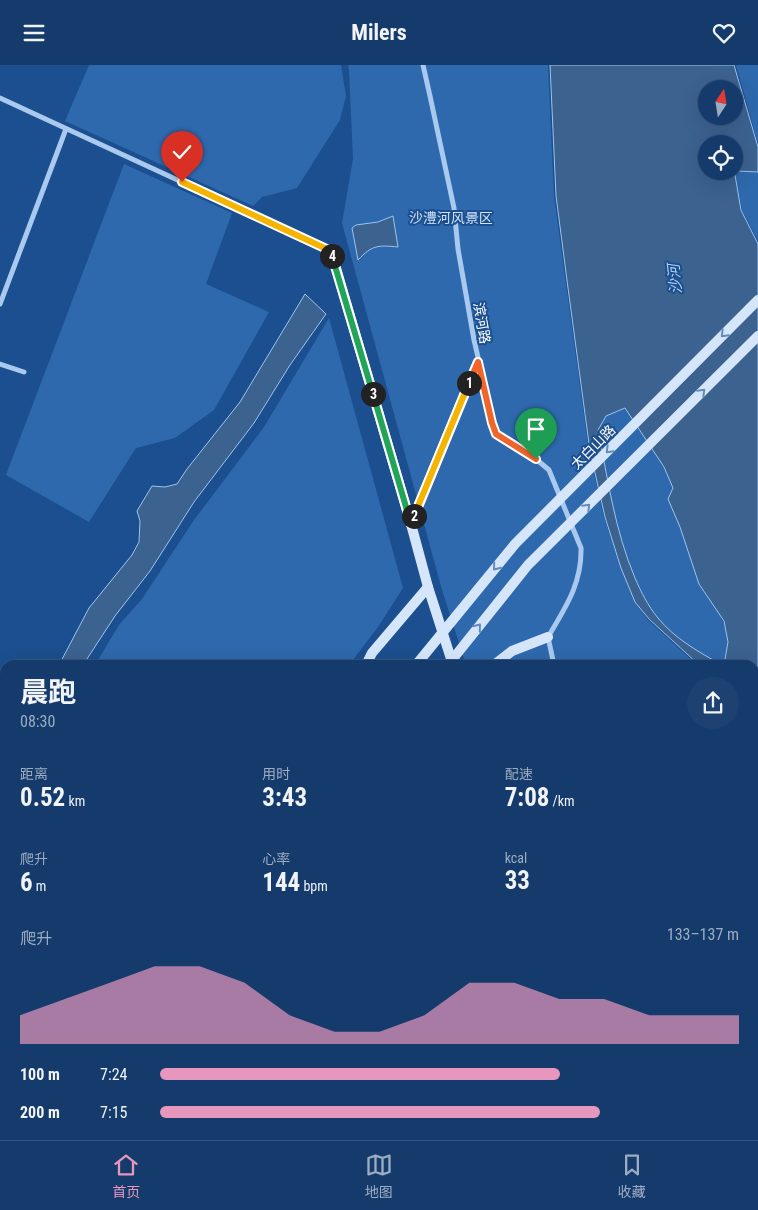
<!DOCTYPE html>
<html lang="zh">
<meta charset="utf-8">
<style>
body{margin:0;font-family:"Roboto Condensed","Noto Sans SC",sans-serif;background:#1d4271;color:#f1f3f6;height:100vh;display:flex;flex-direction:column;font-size:19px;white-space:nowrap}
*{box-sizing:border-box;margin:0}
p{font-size:16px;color:#9dadc1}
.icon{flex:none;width:28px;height:28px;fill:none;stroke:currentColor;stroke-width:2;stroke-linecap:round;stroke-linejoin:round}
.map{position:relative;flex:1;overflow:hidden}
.side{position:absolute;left:0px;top:595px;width:759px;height:480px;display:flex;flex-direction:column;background:#143b6b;border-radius:15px 15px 0 0;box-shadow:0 5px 20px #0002,0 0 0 1px #33557e}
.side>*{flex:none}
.needle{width:32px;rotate:12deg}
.fabs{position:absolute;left:698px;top:15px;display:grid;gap:10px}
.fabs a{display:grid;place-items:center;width:45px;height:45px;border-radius:50%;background:#143b6b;box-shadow:0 5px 20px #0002,0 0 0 1px #33557e;font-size:25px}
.pin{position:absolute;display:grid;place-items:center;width:42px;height:42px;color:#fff;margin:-51px -21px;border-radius:50% 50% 50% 0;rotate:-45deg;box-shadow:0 0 5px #0007}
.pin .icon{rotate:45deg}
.km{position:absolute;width:25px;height:25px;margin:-12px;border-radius:50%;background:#222;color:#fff;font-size:14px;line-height:25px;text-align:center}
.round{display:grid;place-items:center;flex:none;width:52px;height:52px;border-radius:26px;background:#1d4271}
.summary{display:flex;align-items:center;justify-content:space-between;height:85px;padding:0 20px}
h1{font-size:28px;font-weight:700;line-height:38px}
.metrics{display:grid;grid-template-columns:repeat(3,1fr);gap:8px;height:85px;padding:5px 20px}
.metrics div{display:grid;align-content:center}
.metrics b{font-size:25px;font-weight:700}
.metrics small{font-size:14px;font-weight:400}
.metrics p{font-size:14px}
.chart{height:140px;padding:10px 20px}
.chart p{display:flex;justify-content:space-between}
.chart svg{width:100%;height:90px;margin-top:5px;fill:#e797bd;opacity:.7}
ul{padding:0 20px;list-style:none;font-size:16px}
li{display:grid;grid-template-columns:80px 60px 1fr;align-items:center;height:38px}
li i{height:12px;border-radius:6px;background:#e797bd}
header{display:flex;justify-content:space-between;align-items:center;height:65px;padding:0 20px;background:#143b6b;font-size:22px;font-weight:700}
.menu{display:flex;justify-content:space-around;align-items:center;height:70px;border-top:1px solid #33557e;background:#143b6b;font-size:14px;color:#9dadc1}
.menu a{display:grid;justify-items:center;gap:2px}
.menu .selected{color:#e797bd}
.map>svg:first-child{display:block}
.green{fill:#2e69ad}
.water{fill:#3c6290;stroke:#9cc4f0;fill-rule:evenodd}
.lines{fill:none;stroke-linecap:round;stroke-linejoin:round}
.street{stroke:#a9c9ee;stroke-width:5}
.secondary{stroke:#d6e6fa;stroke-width:10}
.secondary-bridge{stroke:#d6e6fa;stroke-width:10}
.oneway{stroke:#668bba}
.split-1-casing{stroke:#fff;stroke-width:10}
.split-2-casing{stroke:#fff;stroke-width:10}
.split-3-casing{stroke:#fff;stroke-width:10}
.split-4-casing{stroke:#fff;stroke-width:10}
.split-5-casing{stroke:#fff;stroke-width:10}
.split-1{stroke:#f0652b;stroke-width:6}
.split-2{stroke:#f5b400;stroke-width:6}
.split-3{stroke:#22a559;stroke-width:6}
.split-4{stroke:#22a559;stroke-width:6}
.split-5{stroke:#f5b400;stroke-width:6}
.labels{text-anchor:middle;stroke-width:4;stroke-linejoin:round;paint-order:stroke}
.park-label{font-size:14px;fill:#cfe3fa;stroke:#1b4f8f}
.street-label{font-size:14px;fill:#fff;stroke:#1b4f8f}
.water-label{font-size:15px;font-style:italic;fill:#b5d3f5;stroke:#1b4f8f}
</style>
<header><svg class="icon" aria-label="menu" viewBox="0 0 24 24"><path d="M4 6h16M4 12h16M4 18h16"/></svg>Milers<svg class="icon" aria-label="heart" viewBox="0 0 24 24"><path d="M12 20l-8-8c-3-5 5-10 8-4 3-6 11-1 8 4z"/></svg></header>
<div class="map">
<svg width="758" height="1075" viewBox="0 0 758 1075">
<rect width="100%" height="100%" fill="#1b4f8f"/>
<g class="green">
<polygon points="89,0 341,0 346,31 340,55 297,123 262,132 253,141 65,56"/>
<polygon points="348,0 548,0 554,131 589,387 604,452 621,503 635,537 648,555 697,600 466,600 442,525 342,158 353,94 349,5"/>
<polygon points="736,0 758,0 758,77 757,75"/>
<polygon points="124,99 232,148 206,219 269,247 214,345 175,373 136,383 89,457 6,410"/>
<polygon points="738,107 758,107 758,176 742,145 735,110"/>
<polygon points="329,253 403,523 378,562 349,600 95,600 119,560 142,534 194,455 264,362"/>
<path d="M625,343l39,59 9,21 -5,11 49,111c13,21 12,32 7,55 -13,-3 -29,-14 -39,-22 -10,-8 -21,-16 -28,-26 -38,-51 -47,-126 -59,-187l8,-14z"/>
<polygon points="754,647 758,650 758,1075 719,1075 713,1070 754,1070"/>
<polygon points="272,1070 333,1070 331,1075 271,1075"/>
</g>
<g class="water">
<path d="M550,0h184l24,82v25l-21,-1 -2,4 6,35 17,34v469l-4,-3v-45h-30l4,-23 -4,-21 -25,-37 -19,-57 -12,-28 5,-11 -9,-21 -39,-59 -19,8 -8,14c10,50 17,101 37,148 6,14 13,28 23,40 17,21 41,34 64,47h-23l-50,-46 -14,-17 -14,-34 -16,-51 -15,-66 -22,-163 -12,-92zM706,24h28v27h-28zM706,79h28v27h-28z"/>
<path d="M393,151l5,31c-20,-2 -26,-2 -40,13l-6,-32 4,-3 22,-3z"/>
<polygon points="305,229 326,249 290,300 254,358 194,437 150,506 115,551 83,600 59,600 89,543 132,490 139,477 140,456 137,446 152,421 165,422 177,419 187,404 240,337"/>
<polygon points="0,653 5,659 5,861 0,870 0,716 5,683 0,678"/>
<polygon points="758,993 758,1044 754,1035 754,994"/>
</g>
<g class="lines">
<g class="street">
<path d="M423,0l7,31 24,112 4,41 16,91 19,82 3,12 40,25 13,11 32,78c1,36 -16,60 -33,89l6,28"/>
<polyline points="0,33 331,186"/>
<polyline points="0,239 66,64"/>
<polyline points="0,299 24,307"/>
<polyline points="0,608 5,613"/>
<polyline points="754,1054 758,1060"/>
<polyline points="137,1070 137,1075"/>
<polyline points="268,1075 270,1070"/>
</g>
<g class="secondary">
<polyline points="331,186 411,459 428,522 453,600"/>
<polyline points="411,459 478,297"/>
<polyline points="366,600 372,588 428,522"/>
<polyline points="494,600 512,586 548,572"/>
<polyline points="167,1070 169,1075"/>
<polyline points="184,1070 185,1075"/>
<polyline points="692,1070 697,1075"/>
<polyline points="225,1075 226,1070"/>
<polyline points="250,1075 251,1070"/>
</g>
<g class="secondary-bridge">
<polyline points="416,600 515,479 758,235"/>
<polyline points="448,600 528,500 758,271"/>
</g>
</g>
<defs><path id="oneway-chevron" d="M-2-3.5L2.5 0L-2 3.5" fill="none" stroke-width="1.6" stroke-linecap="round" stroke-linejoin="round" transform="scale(1.25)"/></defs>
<g class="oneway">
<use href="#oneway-chevron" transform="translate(724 269) rotate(135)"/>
<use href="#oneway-chevron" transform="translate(702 327) rotate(-45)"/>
<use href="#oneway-chevron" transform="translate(609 385) rotate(135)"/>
<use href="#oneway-chevron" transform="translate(587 442) rotate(-45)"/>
<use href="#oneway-chevron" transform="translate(496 502) rotate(129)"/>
<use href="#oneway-chevron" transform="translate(478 562) rotate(-51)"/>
</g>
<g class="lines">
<g class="split-1-casing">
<polyline id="split-1" points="469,318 478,297 492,358 496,369 536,394"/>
</g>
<g class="split-2-casing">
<polyline id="split-2" points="414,451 469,318"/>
</g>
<g class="split-3-casing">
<polyline id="split-3" points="373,329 411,459 414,451"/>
</g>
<g class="split-4-casing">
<polyline id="split-4" points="332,191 373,329"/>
</g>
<g class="split-5-casing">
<polyline id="split-5" points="182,117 331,186 332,191"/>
</g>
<use href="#split-1" class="split-1"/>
<use href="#split-2" class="split-2"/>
<use href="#split-3" class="split-3"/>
<use href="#split-4" class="split-4"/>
<use href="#split-5" class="split-5"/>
</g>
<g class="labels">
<g class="park-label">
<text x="451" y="158">沙澧河风景区</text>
</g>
<g class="street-label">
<text transform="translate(482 258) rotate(80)" y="5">滨河路</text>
<text transform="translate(593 382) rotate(-45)" y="5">太白山路</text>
</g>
<g class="water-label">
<text transform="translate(675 214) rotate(-96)" y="5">沙河</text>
</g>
</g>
</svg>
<div class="fabs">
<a><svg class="needle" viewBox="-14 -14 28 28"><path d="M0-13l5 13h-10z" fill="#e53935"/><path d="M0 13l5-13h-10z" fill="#9dadc1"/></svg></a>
<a><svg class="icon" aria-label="locate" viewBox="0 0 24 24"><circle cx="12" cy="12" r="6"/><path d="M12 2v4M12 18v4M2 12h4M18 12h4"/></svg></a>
</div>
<div class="pin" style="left:536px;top:394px;background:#1e9e55"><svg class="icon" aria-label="arrive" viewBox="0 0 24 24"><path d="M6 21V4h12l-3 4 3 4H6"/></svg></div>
<div class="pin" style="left:182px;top:117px;background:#d93025"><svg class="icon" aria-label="check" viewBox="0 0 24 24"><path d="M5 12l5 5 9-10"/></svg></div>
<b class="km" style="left:469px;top:318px">1</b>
<b class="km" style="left:414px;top:451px">2</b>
<b class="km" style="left:373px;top:329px">3</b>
<b class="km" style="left:332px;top:191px">4</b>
<section class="side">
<div class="summary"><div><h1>晨跑</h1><p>08:30</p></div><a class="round"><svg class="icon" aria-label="share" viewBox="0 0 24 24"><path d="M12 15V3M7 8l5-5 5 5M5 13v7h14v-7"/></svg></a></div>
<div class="metrics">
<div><p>距离</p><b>0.52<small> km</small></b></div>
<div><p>用时</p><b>3:43</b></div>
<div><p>配速</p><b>7:08<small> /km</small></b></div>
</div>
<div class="metrics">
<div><p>爬升</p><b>6<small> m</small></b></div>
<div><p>心率</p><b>144<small> bpm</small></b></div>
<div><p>kcal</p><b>33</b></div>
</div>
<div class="chart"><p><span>爬升</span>133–137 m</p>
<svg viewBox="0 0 160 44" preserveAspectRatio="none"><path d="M0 44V30L10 22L20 14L30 6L40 6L50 14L60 30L70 38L80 38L90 30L100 14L110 14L120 22L130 22L140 30L150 30L160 30V44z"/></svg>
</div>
<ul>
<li><b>100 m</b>7:24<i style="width:69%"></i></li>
<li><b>200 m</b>7:15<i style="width:76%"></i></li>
</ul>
</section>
</div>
<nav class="menu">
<a class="selected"><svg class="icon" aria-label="home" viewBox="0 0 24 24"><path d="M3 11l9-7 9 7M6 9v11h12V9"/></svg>首页</a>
<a><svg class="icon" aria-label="map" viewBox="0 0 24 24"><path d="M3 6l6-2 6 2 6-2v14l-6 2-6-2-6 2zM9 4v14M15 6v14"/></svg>地图</a>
<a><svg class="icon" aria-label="saved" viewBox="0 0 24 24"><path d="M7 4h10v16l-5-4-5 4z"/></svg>收藏</a>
</nav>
